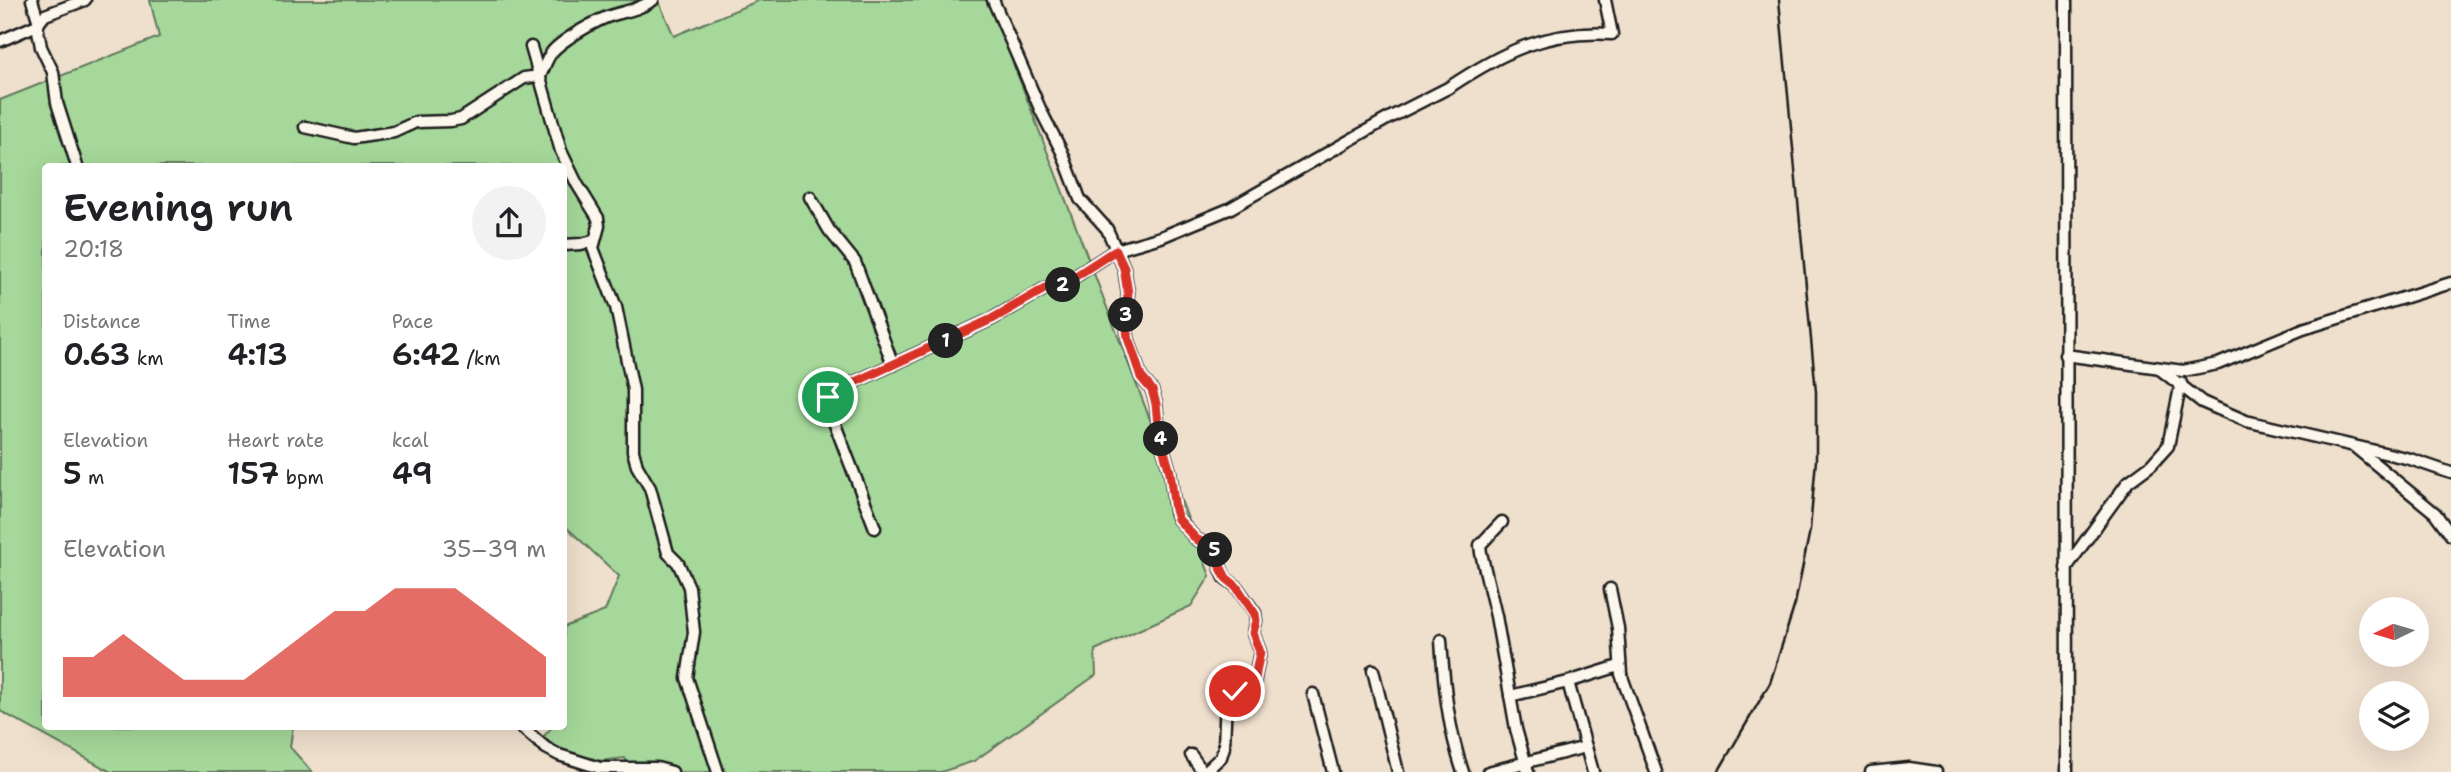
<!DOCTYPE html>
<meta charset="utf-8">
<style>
body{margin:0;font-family:"Shantell Sans",sans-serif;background:#f2f2f2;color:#202124;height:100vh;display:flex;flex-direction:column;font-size:26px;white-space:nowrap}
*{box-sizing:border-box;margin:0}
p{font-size:23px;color:#757577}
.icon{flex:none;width:38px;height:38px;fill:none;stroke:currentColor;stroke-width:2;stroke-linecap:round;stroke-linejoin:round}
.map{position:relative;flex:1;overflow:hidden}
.panel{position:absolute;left:42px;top:163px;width:525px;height:567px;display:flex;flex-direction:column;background:#fff;border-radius:7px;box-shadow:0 7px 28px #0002}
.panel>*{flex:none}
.needle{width:46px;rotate:265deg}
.tools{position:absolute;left:2359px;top:597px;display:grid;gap:14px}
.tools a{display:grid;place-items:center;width:70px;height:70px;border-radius:50%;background:#fff;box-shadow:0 7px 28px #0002;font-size:35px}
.pin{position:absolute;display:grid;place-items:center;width:60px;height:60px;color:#fff;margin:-30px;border:4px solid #fff;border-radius:50%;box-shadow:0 2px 7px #0007}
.km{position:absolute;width:35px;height:35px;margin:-18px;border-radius:50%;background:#222;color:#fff;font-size:19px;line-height:35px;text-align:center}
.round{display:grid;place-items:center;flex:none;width:74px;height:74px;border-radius:37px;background:#f2f2f2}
.summary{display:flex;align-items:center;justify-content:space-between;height:119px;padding:0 21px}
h1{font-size:38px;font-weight:600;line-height:52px}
.stats{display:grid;grid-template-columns:repeat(3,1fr);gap:10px;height:119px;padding:7px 21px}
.stats div{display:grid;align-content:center}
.stats b{font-size:30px;font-weight:600}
.stats small{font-size:19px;font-weight:400}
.stats p{font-size:19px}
.chart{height:196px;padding:14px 21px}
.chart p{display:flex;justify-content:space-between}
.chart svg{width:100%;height:126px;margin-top:7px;fill:#d93025;opacity:.7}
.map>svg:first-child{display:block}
.green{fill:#a5d89a;stroke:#607a5b;stroke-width:2}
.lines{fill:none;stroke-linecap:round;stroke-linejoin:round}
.minor-casing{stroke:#1c1c1c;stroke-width:15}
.minor{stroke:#fbf7ec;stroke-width:10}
.rail{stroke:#1c1c1c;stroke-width:2.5}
.route-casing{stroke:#fff;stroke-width:14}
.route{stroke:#d93025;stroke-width:9}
</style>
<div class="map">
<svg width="2451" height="772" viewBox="0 0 2451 772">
<rect width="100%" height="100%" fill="#efdfcd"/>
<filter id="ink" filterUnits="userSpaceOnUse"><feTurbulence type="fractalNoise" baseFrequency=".0143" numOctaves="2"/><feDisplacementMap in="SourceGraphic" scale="14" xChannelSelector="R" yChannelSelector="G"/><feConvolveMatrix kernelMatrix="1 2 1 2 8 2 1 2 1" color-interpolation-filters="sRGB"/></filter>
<g filter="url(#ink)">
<polygon class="green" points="150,0 658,0 674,36 760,0 989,0 1210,576 1191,606 1095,650 1096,675 974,761 941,772 631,772 625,758 570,764 534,747 553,726 564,726 564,627 605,611 619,576 564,525 564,166 46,166 46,726 293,726 290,747 312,772 111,772 0,711 0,100 159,37"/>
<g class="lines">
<g class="minor-casing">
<g id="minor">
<polyline points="32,0 39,23"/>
<polyline points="993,0 1041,111 1062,152 1080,199 1107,229 1124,268 1128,293 1126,317 1128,338 1141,377 1152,390 1156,404 1159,434 1170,472 1175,511 1178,519 1196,539 1219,551 1220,566 1225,578 1236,586 1255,613 1256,621 1253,633 1260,652 1254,683 1247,694 1235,691 1226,696 1224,747 1221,757 1207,770 1207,772"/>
<polyline points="2066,0 2067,772"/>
<polyline points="37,25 41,47 53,72 57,103 77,166"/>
<polyline points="0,41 37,25 45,15 85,0"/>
<polyline points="531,47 561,151 577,184 598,218 599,226 593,248 616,307 633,390 633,451 637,466 650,488 668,553 678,563 689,587 694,632 687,678 718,772"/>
<path d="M305,127l49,11 40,-6 22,-10 35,-1 10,-2 63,-41 16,-2c4,-8 7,-18 12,-24 10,-12 46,-33 61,-37 14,-4 27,-6 40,-15"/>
<polyline points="810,197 829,230 855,262 893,365"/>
<polyline points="564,245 581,244 593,241"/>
<polyline points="2065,355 2183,371 2218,364 2303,329 2451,283"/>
<polyline points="2161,370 2202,402 2246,421 2410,459 2451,473"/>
<polyline points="2356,448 2435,513 2451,535"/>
<polyline points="1502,522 1480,545 1481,553 1496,616 1516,729 1528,772"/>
<path d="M875,528l-46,-119 -2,-7 4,-9 161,-74 54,-31 16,-3 54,-35 45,-13 68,-28 160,-91 59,-30c54,-36 98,-58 164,-54l-7,-34"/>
<polyline points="2066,568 2128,482 2151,465 2168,446 2181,383"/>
<polyline points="1610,589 1618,628 1621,674 1656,772"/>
<path d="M1441,640c3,46 7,88 22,132"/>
<polyline points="1373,670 1398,772"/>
<polyline points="1568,682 1593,772"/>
<polyline points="1313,694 1333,772"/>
<polyline points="1510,696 1568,682 1619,666"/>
<polyline points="520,726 546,748 559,755 600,768 657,768 672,772"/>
<polyline points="1191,755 1203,772"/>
<polyline points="1488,772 1586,747"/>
<polyline points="1871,772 1909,768 1936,772"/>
</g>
</g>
<use href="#minor" class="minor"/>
<polyline class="rail" points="1718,772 1770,683 1795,604 1810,530 1816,460 1816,392 1779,0"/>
</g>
</g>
<g class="lines" filter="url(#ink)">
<g class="route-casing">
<polyline id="route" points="828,397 831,393 992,319 1046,288 1062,285 1116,250 1124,268 1128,293 1126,317 1128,338 1141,377 1152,390 1156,404 1159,434 1170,472 1175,510 1178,519 1196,539 1219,551 1220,566 1226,578 1236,586 1255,614 1256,621 1253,633 1260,652 1254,683 1247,694 1235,691"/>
</g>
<use href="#route" class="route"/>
</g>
</svg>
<div class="tools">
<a><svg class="needle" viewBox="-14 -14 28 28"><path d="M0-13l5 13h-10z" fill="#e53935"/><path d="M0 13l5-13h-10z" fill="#757577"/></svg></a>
<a><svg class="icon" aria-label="layers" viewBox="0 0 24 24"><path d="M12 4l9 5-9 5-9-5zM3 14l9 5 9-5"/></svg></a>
</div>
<div class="pin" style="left:828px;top:397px;background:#1e9e55"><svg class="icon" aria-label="arrive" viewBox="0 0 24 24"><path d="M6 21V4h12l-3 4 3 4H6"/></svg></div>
<div class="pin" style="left:1235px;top:691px;background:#d93025"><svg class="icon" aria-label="check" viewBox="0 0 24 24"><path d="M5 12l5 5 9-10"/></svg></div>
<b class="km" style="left:946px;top:341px">1</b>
<b class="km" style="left:1063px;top:285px">2</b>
<b class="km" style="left:1126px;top:315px">3</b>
<b class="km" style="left:1161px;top:439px">4</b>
<b class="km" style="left:1215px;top:550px">5</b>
<section class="panel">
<div class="summary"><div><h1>Evening run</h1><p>20:18</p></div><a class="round"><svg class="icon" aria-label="share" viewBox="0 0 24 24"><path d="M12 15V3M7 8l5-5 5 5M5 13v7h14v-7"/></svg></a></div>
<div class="stats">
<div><p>Distance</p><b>0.63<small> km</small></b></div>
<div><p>Time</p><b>4:13</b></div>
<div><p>Pace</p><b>6:42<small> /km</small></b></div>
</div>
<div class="stats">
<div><p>Elevation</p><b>5<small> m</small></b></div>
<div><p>Heart rate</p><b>157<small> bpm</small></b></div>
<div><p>kcal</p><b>49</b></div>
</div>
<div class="chart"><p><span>Elevation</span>35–39 m</p>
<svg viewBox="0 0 160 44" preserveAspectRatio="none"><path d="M0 44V30L10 30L20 22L30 30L40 38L50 38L60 38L70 30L80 22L90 14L100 14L110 6L120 6L130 6L140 14L150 22L160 30V44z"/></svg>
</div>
</section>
</div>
